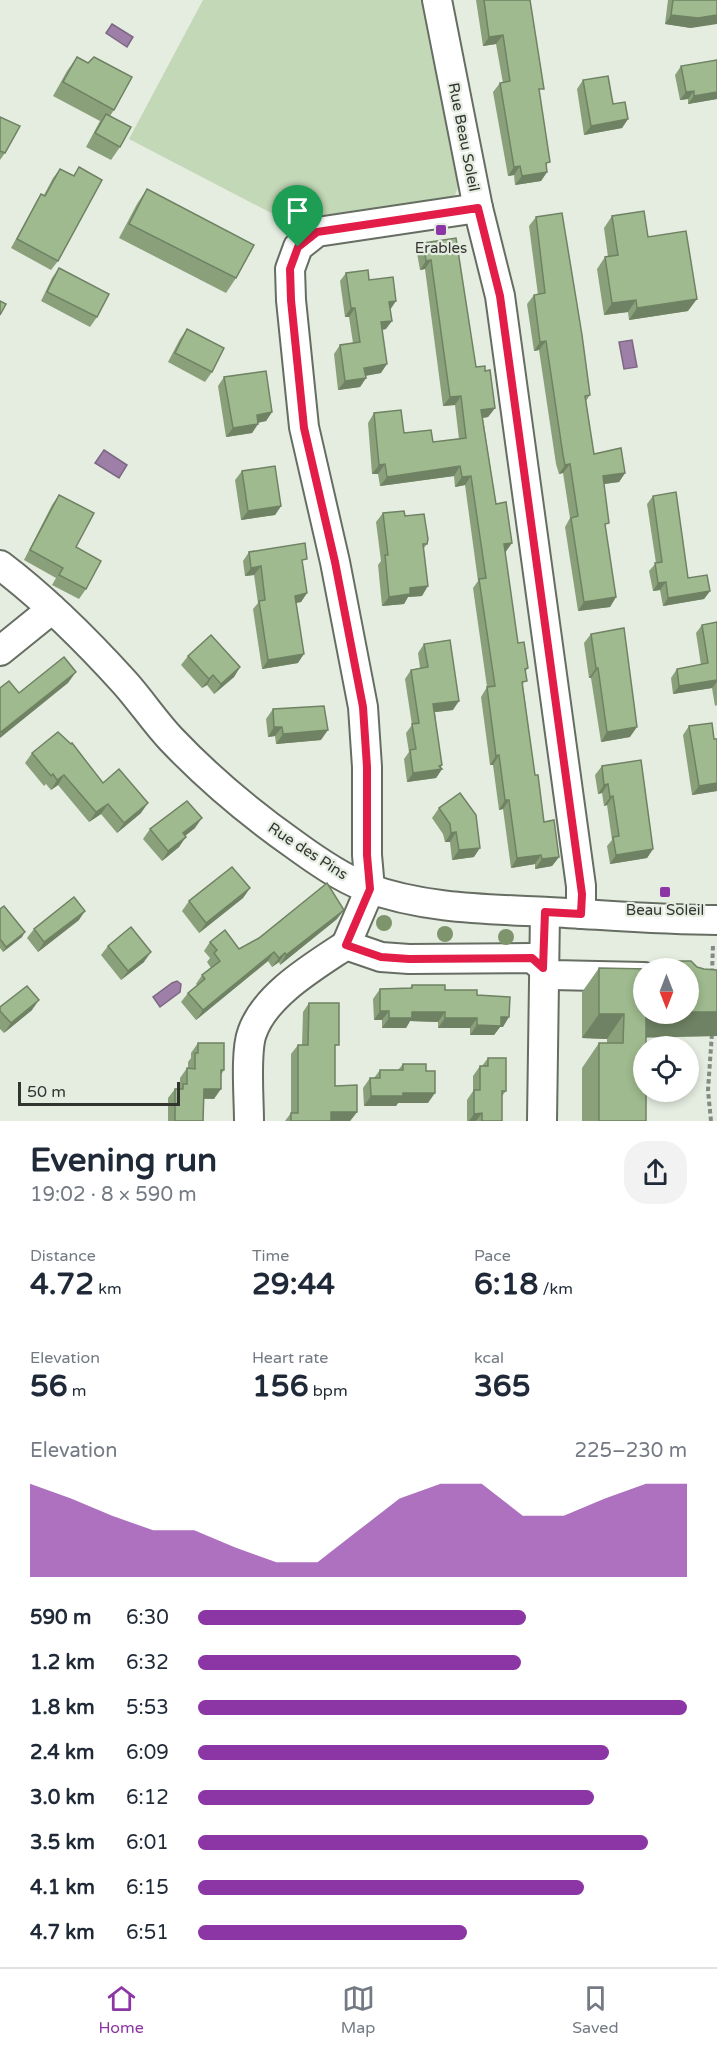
<!DOCTYPE html>
<meta charset="utf-8">
<style>
body{margin:0;font-family:"Varela Round",sans-serif;background:#f2f2f3;color:#1f2937;height:100vh;display:flex;flex-direction:column;font-size:22px;white-space:nowrap}
*{box-sizing:border-box;margin:0}
p{font-size:20px;color:#747a83}
.icon{flex:none;width:33px;height:33px;fill:none;stroke:currentColor;stroke-width:2;stroke-linecap:round;stroke-linejoin:round}
.map{position:relative;height:1121px;overflow:hidden}
.panel{display:flex;flex-direction:column;background:#fff;flex:1}
.panel>*{flex:none}
.needle{width:39px;rotate:180deg}
.tools{position:absolute;left:633px;top:958px;display:grid;gap:12px}
.tools a{display:grid;place-items:center;width:66px;height:66px;border-radius:50%;background:#fff;box-shadow:0 3px 9px #0003;font-size:30px}
.scale{position:absolute;left:18px;bottom:15px;width:162px;box-sizing:border-box;padding-left:6px;border:3px solid #323430;border-top:0;font-size:16px;line-height:21px;white-space:nowrap;color:#323430;-webkit-text-stroke:4px #e5ede1;paint-order:stroke}
.pin{position:absolute;display:grid;place-items:center;width:51px;height:51px;color:#fff;margin:-62px -26px;border-radius:50% 50% 50% 0;rotate:-45deg;box-shadow:0 0 6px #0007}
.pin .icon{rotate:45deg}
.round{display:grid;place-items:center;flex:none;width:63px;height:63px;border-radius:24px;background:#f2f2f3}
.head{display:flex;align-items:center;justify-content:space-between;height:102px;padding:0 30px}
h1{font-size:33px;font-weight:700;line-height:45px}
.metrics{display:grid;grid-template-columns:repeat(3,1fr);gap:9px;height:102px;padding:6px 30px}
.metrics div{display:grid;align-content:center}
.metrics b{font-size:30px;font-weight:700}
.metrics small{font-size:16px;font-weight:400}
.metrics p{font-size:16px}
.chart{height:168px;padding:12px 30px}
.chart p{display:flex;justify-content:space-between}
.chart svg{width:100%;height:108px;margin-top:6px;fill:#8b36a4;opacity:.7}
ul{padding:0 30px;list-style:none;font-size:20px}
li{display:grid;grid-template-columns:96px 72px 1fr;align-items:center;height:45px}
li i{height:15px;border-radius:8px;background:#8b36a4}
.dock{display:flex;justify-content:space-around;align-items:center;height:84px;border-top:2px solid #e0e1e3;background:#fff;font-size:16px;color:#747a83}
.dock a{display:grid;justify-items:center;gap:3px}
.dock .current{color:#8b36a4}
.map>svg:first-child{display:block}
.green{fill:#c3d8b7}
.water{fill:#9d7fa7;stroke:#7d6883;stroke-width:1.5}
.lines{fill:none;stroke-linecap:round;stroke-linejoin:round}
.minor-casing{stroke:#666d62;stroke-width:32}
.path{stroke:#858a83;stroke-width:4;stroke-dasharray:4.5 3;stroke-linecap:butt}
.minor{stroke:#fff;stroke-width:28}
.tree{fill:#7e946c}
.wall{fill:#89a07a}
.shaded-wall{fill:#6f8263}
.building{fill:#9fba8e;stroke:#6f8263;stroke-width:1.5}
.route-casing{stroke:#fff;stroke-width:12}
.route{stroke:#e11d48;stroke-width:8}
.poi-dot{fill:#8b36a4;stroke:#e5ede1;stroke-width:2}
.labels{text-anchor:middle;stroke-width:4.5;stroke-linejoin:round;paint-order:stroke}
.street-label{font-size:15px;fill:#323430;stroke:#e5ede1}
.poi-label{font-size:15px;fill:#323430;stroke:#e5ede1}
</style>
<div class="map">
<svg width="717" height="1121" viewBox="0 0 717 1121">
<rect width="100%" height="100%" fill="#e5ede1"/>
<polygon class="green" points="203,0 426,0 460,182 455,195 450,198 310,221 298,227 129,139"/>
<g class="water">
<polygon points="112,24 133,37 127,47 106,33"/>
<polygon points="632,340 637,367 624,369 619,342"/>
<polygon points="104,450 127,465 119,478 95,463"/>
<polygon points="177,981 181,984 180,992 160,1007 153,997 172,983"/>
</g>
<g class="lines">
<g class="minor-casing">
<g id="minor">
<polyline points="437,0 478,208 500,296 581,886 581,914"/>
<path d="M0,565c45,34 87,76 125,118 16,18 30,39 46,56 38,40 80,75 124,106 22,16 45,32 70,42 58,22 123,22 184,25 56,3 112,8 168,8"/>
<polyline points="0,651 52,609"/>
<polyline points="346,945 370,889 367,855 367,767 363,707 335,562 304,427 291,300 290,269 298,247 317,232 478,208"/>
<polyline points="346,945 381,957 409,959 532,958 552,975 644,977"/>
<path d="M249,1121c0,-22 -4,-69 3,-88 13,-38 61,-66 94,-88"/>
<polyline points="542,1121 545,912"/>
</g>
</g>
<g class="path">
<polyline points="712,973 713,945"/>
<polyline points="711,1121 708,1090 712,1033"/>
</g>
<use href="#minor" class="minor"/>
</g>
<g class="tree">
<circle cx="384" cy="923" r="8"/>
<circle cx="445" cy="934" r="8"/>
<circle cx="506" cy="937" r="8"/>
</g>
<g class="wall">
<polygon points="476,0 530,0 547,172 541,181 515,185 514,175 508,176 493,92 500,83 503,83 496,44 483,46"/>
<polygon points="668,0 717,0 691,28 665,24"/>
<polygon points="77,57 114,110 110,116 120,147 111,160 86,147 100,121 53,96 67,71"/>
<polygon points="681,66 717,99 688,104 688,99 680,100 675,75"/>
<polygon points="583,80 613,104 628,119 622,128 584,135 577,89"/>
<polygon points="0,117 5,153 0,160"/>
<polygon points="79,167 58,261 51,270 11,248 35,204 41,194 44,195 53,178 60,169 73,176"/>
<polygon points="147,189 236,278 226,293 119,238 137,204"/>
<polygon points="612,216 648,237 688,311 629,320 628,312 604,315 597,269 605,257 608,257 604,228"/>
<polygon points="536,217 590,395 586,401 594,454 625,473 619,482 604,484 605,529 616,597 610,607 578,611 565,527 570,518 563,473 559,474 556,464 539,350 534,351 527,304 534,295 538,295 529,226"/>
<polygon points="424,243 476,367 485,371 495,408 488,417 483,418 496,504 505,553 518,643 528,668 525,672 523,686 535,775 544,822 559,857 552,866 535,869 535,864 511,868 503,809 499,810 493,765 490,765 481,697 487,687 473,588 478,581 465,485 455,487 454,476 380,486 378,474 372,474 368,423 374,413 404,433 433,442 459,439 455,405 443,406 425,269 420,270 417,253"/>
<polygon points="59,268 97,317 90,327 41,301 52,278"/>
<polygon points="346,273 369,280 390,309 386,329 382,330 381,373 365,376 366,378 360,387 338,390 334,354 340,345 353,343 349,317 345,317 340,281"/>
<polygon points="187,329 212,372 205,382 168,362 180,339"/>
<polygon points="224,377 272,412 266,421 258,423 258,424 252,433 226,437 218,386"/>
<polygon points="242,471 281,506 275,515 241,520 235,480"/>
<polygon points="59,495 76,547 86,589 79,599 52,585 56,578 24,560 52,505"/>
<polygon points="653,496 688,578 710,591 704,599 663,606 660,590 653,591 649,571 656,563 647,504"/>
<polygon points="383,513 405,516 427,544 423,549 422,596 408,597 404,604 382,606 378,565 381,561 376,522"/>
<polygon points="249,552 303,565 307,593 301,602 296,603 298,663 262,669 253,609 258,603 254,575 245,576 243,561"/>
<polygon points="717,622 717,705 715,706 712,688 673,694 671,678 677,669 701,665 696,633 702,625"/>
<polygon points="591,634 630,737 601,742 591,678 589,678 584,643"/>
<polygon points="424,644 453,710 435,712 441,767 442,769 436,778 407,782 404,759 409,752 406,733 412,725 405,679 411,670 420,668 418,653"/>
<polygon points="188,656 240,667 234,677 214,694 207,685 202,688 181,665"/>
<polygon points="273,709 321,740 276,744 275,736 268,737 266,719"/>
<polygon points="689,726 714,739 717,791 692,795 683,735"/>
<polygon points="32,753 103,783 141,813 117,833 101,814 89,822 58,785 51,790 46,784 44,786 25,763"/>
<polygon points="602,766 653,849 647,858 610,864 607,846 612,840 607,805 604,806 602,793 598,794 595,775"/>
<polygon points="460,793 474,857 452,860 450,842 445,842 443,834 432,818 439,808"/>
<polygon points="195,828 185,836 179,847 162,861 143,839 150,829"/>
<polygon points="250,888 243,898 199,933 182,911 189,901"/>
<polygon points="0,909 22,937 3,952 0,948"/>
<polygon points="337,919 280,965 279,962 272,967 268,961 196,1020 181,1002 188,993 197,985 196,984 202,975 211,968 207,962 210,958 204,951 210,942 239,949"/>
<polygon points="79,920 38,952 27,938 34,929"/>
<polygon points="108,946 144,962 121,980 101,955"/>
<polygon points="697,967 704,969 717,970 717,1036 646,1037 646,1121 582,1121 582,1068 599,1043 607,1043 607,1039 582,1038 582,992 599,968 644,1014"/>
<polygon points="412,985 477,995 503,1027 500,1027 494,1035 470,1035 470,1028 438,1028 438,1022 410,1021 406,1028 382,1028 382,1020 374,1020 373,999 380,989 410,988"/>
<polygon points="309,1003 335,1050 335,1086 357,1112 350,1121 285,1121 291,1113 291,1054 298,1045 302,1045 303,1012"/>
<polygon points="0,1007 32,1010 4,1033 0,1029"/>
<polygon points="198,1043 224,1070 221,1075 214,1099 204,1099 203,1121 168,1121 168,1098 175,1089 180,1088 180,1078 187,1068 188,1068 188,1062 191,1058 191,1053"/>
<polygon points="488,1058 506,1091 502,1096 502,1121 467,1121 467,1100 473,1091 473,1076 480,1066 482,1066"/>
<polygon points="403,1064 428,1103 398,1103 396,1106 364,1106 363,1088 370,1078 374,1078 380,1070 398,1070"/>
</g>
<g class="shaded-wall">
<polygon points="671,15 717,15 717,24 691,28 665,24"/>
<polygon points="503,35 496,44 483,46 489,37"/>
<polygon points="694,91 688,99 680,100 686,92"/>
<polygon points="717,92 717,99 688,104 694,96"/>
<polygon points="628,119 622,128 584,135 591,126"/>
<polygon points="520,166 514,175 508,176 514,167"/>
<polygon points="547,172 541,181 515,185 522,176"/>
<polygon points="431,260 425,269 420,270 426,261"/>
<polygon points="697,299 688,311 629,320 637,308"/>
<polygon points="636,300 628,312 604,315 612,303"/>
<polygon points="396,301 390,310 389,302"/>
<polygon points="351,308 355,308 349,317 345,317"/>
<polygon points="392,321 386,329 375,331 381,322"/>
<polygon points="546,341 539,350 534,351 540,342"/>
<polygon points="387,364 381,373 358,377 364,368"/>
<polygon points="366,378 360,387 338,390 345,381"/>
<polygon points="461,396 455,405 443,406 450,397"/>
<polygon points="495,408 488,417 475,419 481,410"/>
<polygon points="272,412 266,421 250,424 257,415"/>
<polygon points="258,424 252,433 226,437 233,428"/>
<polygon points="385,464 378,474 372,474 379,465"/>
<polygon points="570,464 563,473 559,474 565,465"/>
<polygon points="460,466 454,476 380,486 387,477"/>
<polygon points="625,473 619,482 596,485 603,476"/>
<polygon points="471,476 465,485 455,487 462,477"/>
<polygon points="281,506 275,515 241,520 248,511"/>
<polygon points="512,543 505,553 504,544"/>
<polygon points="261,566 254,575 245,576 251,568"/>
<polygon points="666,582 660,590 653,591 658,583"/>
<polygon points="428,586 422,596 408,597 404,604 382,606 389,597 410,588"/>
<polygon points="710,591 704,599 663,606 668,598"/>
<polygon points="307,593 301,602 289,604 295,596"/>
<polygon points="616,597 610,607 578,611 584,602"/>
<polygon points="304,654 298,663 262,669 268,660"/>
<polygon points="240,667 234,677 214,694 221,684"/>
<polygon points="596,668 598,668 591,678 589,678"/>
<polygon points="76,672 68,683 0,738 0,734 1,732"/>
<polygon points="213,675 207,685 202,688 209,679"/>
<polygon points="717,680 717,682 712,688 673,694 679,686"/>
<polygon points="459,701 453,710 427,713 433,704"/>
<polygon points="274,727 282,727 275,736 268,737"/>
<polygon points="637,727 630,737 601,742 607,732"/>
<polygon points="328,730 321,740 276,744 283,734"/>
<polygon points="499,755 493,765 490,765 496,756"/>
<polygon points="442,765 439,770 442,769 436,778 407,782 413,773"/>
<polygon points="64,775 58,785 51,790 57,780"/>
<polygon points="717,783 717,791 692,795 699,786"/>
<polygon points="608,784 602,793 598,794 604,785"/>
<polygon points="613,796 607,805 604,806 610,797"/>
<polygon points="505,800 509,800 503,809 499,810"/>
<polygon points="148,803 141,813 117,833 124,823"/>
<polygon points="108,804 101,814 89,822 96,812"/>
<polygon points="202,818 195,828 176,843 183,833"/>
<polygon points="456,832 450,842 445,842 451,833"/>
<polygon points="186,837 179,847 162,861 168,851"/>
<polygon points="480,848 474,857 452,860 459,850"/>
<polygon points="653,849 647,858 610,864 616,855"/>
<polygon points="541,855 535,864 511,868 517,858"/>
<polygon points="559,857 552,866 535,869 542,859"/>
<polygon points="250,888 243,898 199,933 206,923"/>
<polygon points="344,910 337,919 280,965 286,955"/>
<polygon points="85,911 79,920 38,952 44,942"/>
<polygon points="25,932 22,937 3,952 6,947"/>
<polygon points="151,952 144,962 121,980 128,971"/>
<polygon points="274,952 268,961 196,1020 203,1010"/>
<polygon points="285,953 279,962 272,967 279,958"/>
<polygon points="39,1000 32,1010 4,1033 11,1023"/>
<polygon points="380,1011 389,1011 382,1020 374,1020"/>
<polygon points="412,1012 445,1012 438,1022 410,1021 406,1028 382,1028 389,1018"/>
<polygon points="688,1012 717,1012 717,1036 629,1038 646,1014 688,1014"/>
<polygon points="599,1014 624,1014 607,1039 582,1038"/>
<polygon points="501,1017 509,1017 503,1027 500,1027 494,1035 470,1035 477,1025"/>
<polygon points="445,1018 477,1018 470,1028 438,1028"/>
<polygon points="204,1089 221,1089 214,1099 198,1098"/>
<polygon points="403,1093 435,1093 428,1103 398,1103 396,1106 364,1106 371,1096"/>
<polygon points="331,1112 357,1112 350,1121 325,1121"/>
<polygon points="482,1113 476,1121 469,1121 474,1114"/>
</g>
<g class="building">
<polygon points="484,0 530,0 544,89 539,89 550,162 546,163 547,172 522,176 520,166 514,167 500,83 510,81 503,35 489,37"/>
<polygon points="673,0 717,0 717,15 698,18 671,15"/>
<polygon points="77,57 88,63 94,57 132,77 114,110 63,82"/>
<polygon points="717,60 717,92 694,96 694,91 686,92 681,66"/>
<polygon points="608,76 613,104 625,102 628,119 591,126 583,80"/>
<polygon points="106,114 131,127 120,147 95,133"/>
<polygon points="0,117 20,126 5,153 0,151"/>
<polygon points="79,167 102,180 58,261 17,239 41,194 45,196 60,169 74,176"/>
<polygon points="147,189 254,245 236,278 129,224"/>
<polygon points="644,211 648,237 686,231 697,299 637,308 636,300 612,303 605,257 618,255 612,216"/>
<polygon points="562,213 582,335 590,395 585,396 594,454 621,448 625,473 603,476 609,523 605,524 616,597 584,602 571,518 578,516 570,464 565,465 563,455 546,341 540,342 534,295 545,293 536,217"/>
<polygon points="456,238 476,367 485,366 485,371 490,370 495,408 481,410 496,504 506,502 512,543 504,544 518,643 524,642 528,668 525,669 527,681 522,682 535,775 538,775 544,822 554,820 559,857 542,859 541,855 517,858 509,800 505,800 499,755 496,756 487,687 495,686 479,579 486,578 471,476 462,477 460,466 387,477 385,464 379,465 374,413 401,410 404,433 431,430 433,442 466,438 461,396 450,397 431,260 426,261 424,243"/>
<polygon points="59,268 109,294 97,317 47,292"/>
<polygon points="368,270 369,280 393,277 396,301 389,302 392,321 381,322 387,364 364,368 366,378 345,381 340,345 360,342 355,308 351,308 346,273"/>
<polygon points="0,301 6,304 0,315"/>
<polygon points="187,329 224,348 212,372 175,353"/>
<polygon points="266,371 272,412 257,415 258,424 233,428 224,377"/>
<polygon points="275,466 281,506 248,511 242,471"/>
<polygon points="676,492 688,578 707,575 710,591 668,598 666,582 658,583 655,563 662,562 653,496"/>
<polygon points="59,495 94,513 76,547 101,561 86,589 59,575 63,568 30,550"/>
<polygon points="404,511 405,516 424,514 428,539 427,544 423,544 428,586 410,588 410,594 389,597 385,555 388,555 383,513"/>
<polygon points="305,543 307,559 302,560 307,593 295,596 304,654 268,660 259,601 265,600 261,566 251,568 249,552"/>
<polygon points="717,622 717,680 679,686 677,669 708,663 702,625"/>
<polygon points="624,628 637,727 607,732 598,668 596,668 591,634"/>
<polygon points="211,635 240,667 221,684 213,675 209,679 188,656"/>
<polygon points="450,640 459,701 433,704 442,765 439,766 442,769 413,773 410,750 416,749 412,724 419,723 411,670 428,667 424,644"/>
<polygon points="64,657 76,672 1,732 3,734 0,736 0,688 9,681 19,693"/>
<polygon points="324,706 328,730 283,734 282,727 274,727 273,709"/>
<polygon points="712,723 714,739 717,739 717,783 699,786 689,726"/>
<polygon points="58,732 71,744 72,743 103,783 119,769 148,803 124,823 108,804 96,812 64,775 57,780 53,774 51,776 32,753"/>
<polygon points="641,760 653,849 616,855 613,837 619,836 613,796 610,797 608,784 604,785 602,766"/>
<polygon points="460,793 476,815 480,848 459,850 456,832 451,833 450,824 439,808"/>
<polygon points="187,801 202,818 183,833 186,837 168,851 150,829"/>
<polygon points="232,867 250,888 206,923 189,901"/>
<polygon points="327,883 344,910 286,955 285,953 279,958 274,952 203,1010 188,993 205,979 202,975 220,961 214,953 217,950 210,942 225,930 239,949 259,938"/>
<polygon points="74,897 85,911 44,942 34,929"/>
<polygon points="4,906 25,932 6,947 0,939 0,909"/>
<polygon points="131,927 151,952 128,971 108,946"/>
<polygon points="675,961 691,961 697,967 704,969 717,970 717,1012 688,1012 688,969 662,969 669,967"/>
<polygon points="599,968 648,969 644,969 644,1014 646,1014 646,1047 644,1047 644,1092 646,1092 646,1121 599,1121 599,1043 623,1043 624,1014 599,1014"/>
<polygon points="412,985 445,985 445,990 477,990 477,995 510,997 509,1017 501,1017 501,1026 477,1025 477,1018 445,1018 445,1012 412,1012 412,1018 389,1018 389,1011 380,1011 380,989 412,988"/>
<polygon points="27,986 39,1000 11,1023 0,1011 0,1007"/>
<polygon points="309,1003 339,1003 339,1045 335,1045 335,1086 357,1085 357,1112 331,1112 331,1121 291,1121 291,1113 298,1113 298,1045 308,1045"/>
<polygon points="198,1043 224,1043 224,1070 221,1070 221,1089 204,1089 203,1121 175,1121 175,1089 183,1089 183,1084 187,1084 187,1068 195,1069 195,1053 198,1053"/>
<polygon points="488,1058 506,1058 506,1091 502,1091 502,1121 482,1121 482,1113 474,1114 474,1090 480,1090 480,1066 488,1066"/>
<polygon points="403,1064 426,1064 426,1071 435,1071 435,1093 403,1093 403,1096 371,1096 370,1078 380,1078 380,1070 403,1070"/>
</g>
<g class="lines">
<g class="route-casing">
<polygon id="route" points="478,208 500,296 582,894 581,914 545,912 543,968 532,958 409,959 381,957 346,945 370,889 367,855 367,767 363,707 335,562 304,428 291,300 290,269 298,247 317,232"/>
</g>
<use href="#route" class="route"/>
</g>
<g class="poi-dot">
<rect x="435" y="224" width="12" height="12" rx="3"/>
<rect x="659" y="886" width="12" height="12" rx="3"/>
</g>
<g class="labels">
<g class="street-label">
<text transform="translate(464 137) rotate(79)" y="5">Rue Beau Soleil</text>
<text transform="translate(308 851) rotate(33)" y="5">Rue des Pins</text>
</g>
<g class="poi-label">
<text x="441" y="253">Erables</text>
<text x="665" y="915">Beau Soleil</text>
</g>
</g>
</svg>
<div class="tools">
<a><svg class="needle" viewBox="-14 -14 28 28"><path d="M0-13l5 13h-10z" fill="#e53935"/><path d="M0 13l5-13h-10z" fill="#747a83"/></svg></a>
<a><svg class="icon" aria-label="locate" viewBox="0 0 24 24"><circle cx="12" cy="12" r="6"/><path d="M12 2v4M12 18v4M2 12h4M18 12h4"/></svg></a>
</div>
<div class="scale">50 m</div>
<div class="pin" style="left:298px;top:247px;background:#1e9e55"><svg class="icon" aria-label="arrive" viewBox="0 0 24 24"><path d="M6 21V4h12l-3 4 3 4H6"/></svg></div>
</div>
<section class="panel">
<div class="head"><div><h1>Evening run</h1><p>19:02 · 8 × 590 m</p></div><a class="round"><svg class="icon" aria-label="share" viewBox="0 0 24 24"><path d="M12 15V3M7 8l5-5 5 5M5 13v7h14v-7"/></svg></a></div>
<div class="metrics">
<div><p>Distance</p><b>4.72<small> km</small></b></div>
<div><p>Time</p><b>29:44</b></div>
<div><p>Pace</p><b>6:18<small> /km</small></b></div>
</div>
<div class="metrics">
<div><p>Elevation</p><b>56<small> m</small></b></div>
<div><p>Heart rate</p><b>156<small> bpm</small></b></div>
<div><p>kcal</p><b>365</b></div>
</div>
<div class="chart"><p><span>Elevation</span>225–230 m</p>
<svg viewBox="0 0 160 44" preserveAspectRatio="none"><path d="M0 44V6L10 12L20 19L30 25L40 25L50 32L60 38L70 38L80 25L90 12L100 6L110 6L120 19L130 19L140 12L150 6L160 6V44z"/></svg>
</div>
<ul>
<li><b>590 m</b>6:30<i style="width:67%"></i></li>
<li><b>1.2 km</b>6:32<i style="width:66%"></i></li>
<li><b>1.8 km</b>5:53<i style="width:100%"></i></li>
<li><b>2.4 km</b>6:09<i style="width:84%"></i></li>
<li><b>3.0 km</b>6:12<i style="width:81%"></i></li>
<li><b>3.5 km</b>6:01<i style="width:92%"></i></li>
<li><b>4.1 km</b>6:15<i style="width:79%"></i></li>
<li><b>4.7 km</b>6:51<i style="width:55%"></i></li>
</ul>
</section>
<nav class="dock">
<a class="current"><svg class="icon" aria-label="home" viewBox="0 0 24 24"><path d="M3 11l9-7 9 7M6 9v11h12V9"/></svg>Home</a>
<a><svg class="icon" aria-label="map" viewBox="0 0 24 24"><path d="M3 6l6-2 6 2 6-2v14l-6 2-6-2-6 2zM9 4v14M15 6v14"/></svg>Map</a>
<a><svg class="icon" aria-label="saved" viewBox="0 0 24 24"><path d="M7 4h10v16l-5-4-5 4z"/></svg>Saved</a>
</nav>
